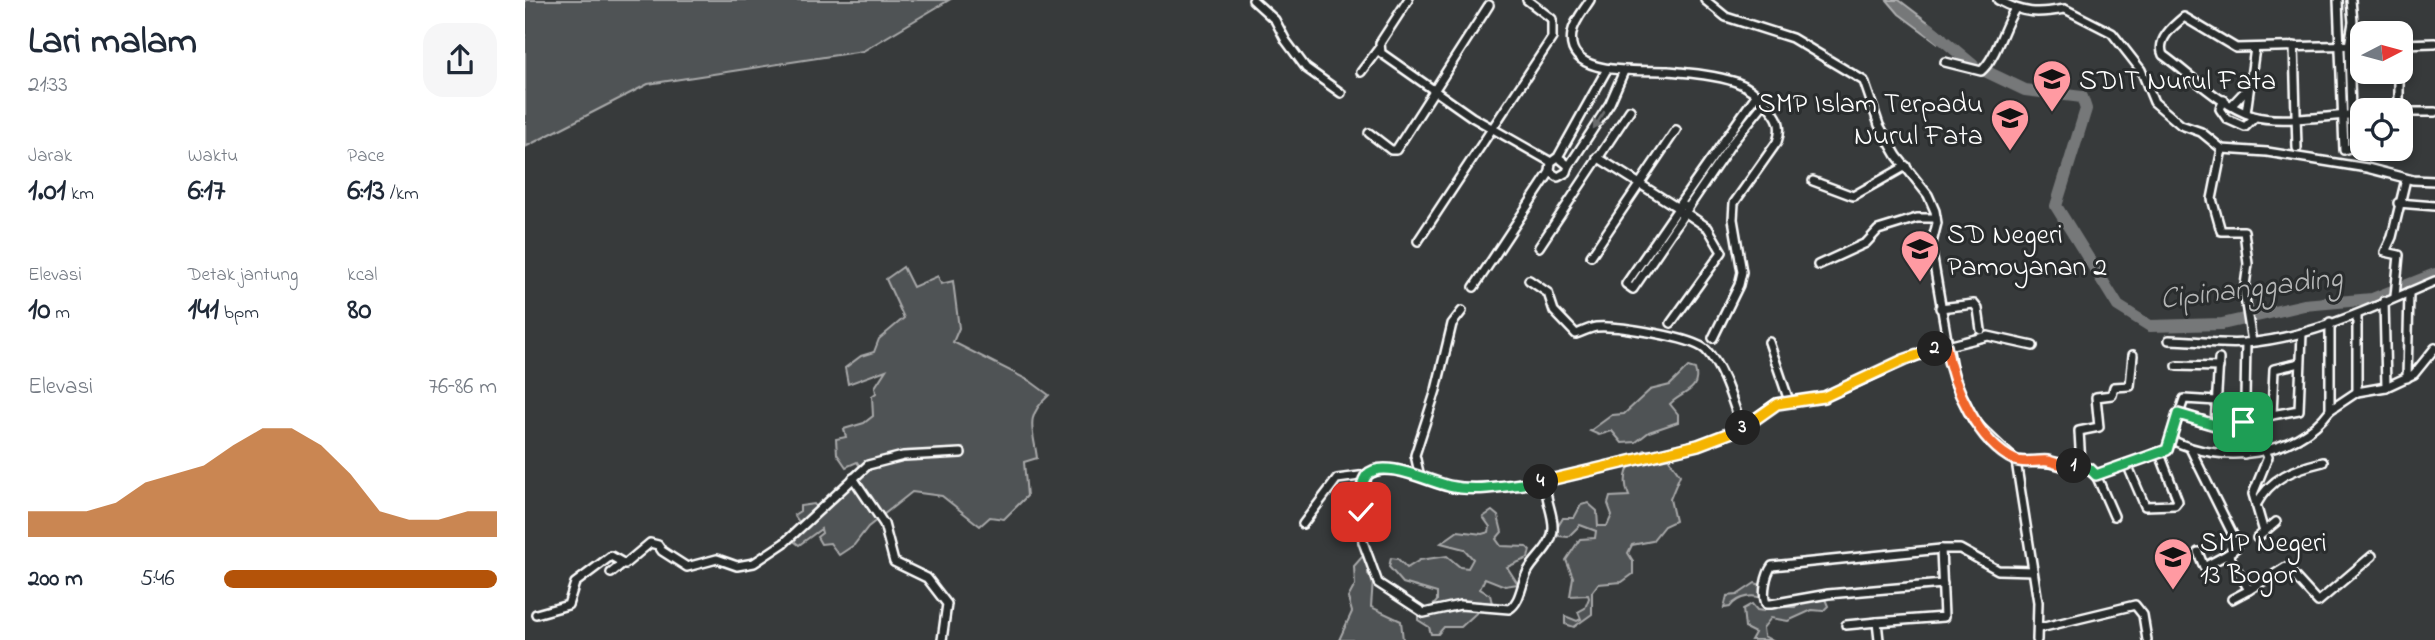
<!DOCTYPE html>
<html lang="id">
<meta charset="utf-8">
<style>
body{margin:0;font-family:"Indie Flower",sans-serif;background:#f6f6f7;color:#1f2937;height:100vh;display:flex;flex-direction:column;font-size:26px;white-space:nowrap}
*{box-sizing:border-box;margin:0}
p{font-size:23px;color:#747a83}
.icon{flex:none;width:38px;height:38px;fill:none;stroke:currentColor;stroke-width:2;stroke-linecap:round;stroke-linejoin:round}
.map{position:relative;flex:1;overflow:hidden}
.side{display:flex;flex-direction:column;background:#fff;width:525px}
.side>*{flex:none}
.needle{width:46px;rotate:84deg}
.controls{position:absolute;left:1825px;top:21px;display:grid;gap:14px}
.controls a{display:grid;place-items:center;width:63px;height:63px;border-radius:14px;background:#fff;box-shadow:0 4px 10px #0003;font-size:35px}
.pin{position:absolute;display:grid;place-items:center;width:60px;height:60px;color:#fff;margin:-30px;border-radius:14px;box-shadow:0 4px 10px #0006}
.km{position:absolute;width:35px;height:35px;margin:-18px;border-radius:50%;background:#222;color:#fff;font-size:19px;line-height:35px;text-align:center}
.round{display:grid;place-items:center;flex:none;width:74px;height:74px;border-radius:21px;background:#f6f6f7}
.overview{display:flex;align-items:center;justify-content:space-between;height:119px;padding:0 28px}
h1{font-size:38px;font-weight:800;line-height:52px}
.metrics{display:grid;grid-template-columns:repeat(3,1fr);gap:10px;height:119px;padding:7px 28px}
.metrics div{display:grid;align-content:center}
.metrics b{font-size:30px;font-weight:800}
.metrics small{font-size:19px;font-weight:400}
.metrics p{font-size:19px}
.chart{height:196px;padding:14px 28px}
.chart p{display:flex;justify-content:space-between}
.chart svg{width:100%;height:126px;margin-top:7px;fill:#b45309;opacity:.7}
ul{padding:0 28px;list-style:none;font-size:23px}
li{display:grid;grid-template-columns:112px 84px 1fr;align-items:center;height:52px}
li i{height:18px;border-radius:9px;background:#b45309}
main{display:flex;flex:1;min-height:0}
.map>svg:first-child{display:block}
.green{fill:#505354;stroke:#a8a9aa;stroke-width:2}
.water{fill:#767879;stroke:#adaeaf;stroke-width:2}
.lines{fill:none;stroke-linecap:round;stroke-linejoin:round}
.river{stroke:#767879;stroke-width:12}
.minor-casing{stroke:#fff;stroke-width:12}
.minor{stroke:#2a2d2e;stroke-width:7}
.oneway{fill:#6a6c6d}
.split-1-casing{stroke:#fff;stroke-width:14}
.split-2-casing{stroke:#fff;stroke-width:14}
.split-3-casing{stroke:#fff;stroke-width:14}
.split-4-casing{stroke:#fff;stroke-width:14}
.split-5-casing{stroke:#fff;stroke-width:14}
.split-1{stroke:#22a559;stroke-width:9}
.split-2{stroke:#f0652b;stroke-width:9}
.split-3{stroke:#f5b400;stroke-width:9}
.split-4{stroke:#f5b400;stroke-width:9}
.split-5{stroke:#22a559;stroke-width:9}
.labels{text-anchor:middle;stroke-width:6;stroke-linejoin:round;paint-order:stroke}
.poi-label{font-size:28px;fill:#fff;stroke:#2a2d2e;text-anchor:start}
.water-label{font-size:30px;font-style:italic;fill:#b4b5b5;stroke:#2a2d2e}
</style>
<main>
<section class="side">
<div class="overview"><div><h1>Lari malam</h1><p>21:33</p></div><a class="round"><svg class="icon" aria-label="share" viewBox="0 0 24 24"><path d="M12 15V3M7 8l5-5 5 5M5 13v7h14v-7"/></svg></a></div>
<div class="metrics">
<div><p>Jarak</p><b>1.01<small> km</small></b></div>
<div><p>Waktu</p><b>6:17</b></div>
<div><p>Pace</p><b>6:13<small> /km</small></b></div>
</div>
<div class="metrics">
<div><p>Elevasi</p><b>10<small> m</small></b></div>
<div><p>Detak jantung</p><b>141<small> bpm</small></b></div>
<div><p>kcal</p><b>80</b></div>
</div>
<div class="chart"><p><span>Elevasi</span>76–86 m</p>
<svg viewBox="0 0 160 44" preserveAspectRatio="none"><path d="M0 44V35L10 35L20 35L30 32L40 25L50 22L60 19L70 12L80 6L90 6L100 12L110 22L120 35L130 38L140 38L150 35L160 35V44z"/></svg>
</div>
<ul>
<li><b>200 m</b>5:46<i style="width:100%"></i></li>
</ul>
</section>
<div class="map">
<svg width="1910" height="640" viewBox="0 0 1910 640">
<rect width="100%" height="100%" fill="#373a3b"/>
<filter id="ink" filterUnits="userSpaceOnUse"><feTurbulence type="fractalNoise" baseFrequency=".0143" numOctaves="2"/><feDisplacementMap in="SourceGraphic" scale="14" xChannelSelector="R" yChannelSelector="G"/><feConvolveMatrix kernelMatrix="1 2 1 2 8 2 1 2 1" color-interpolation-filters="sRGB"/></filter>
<g filter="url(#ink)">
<g class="green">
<polygon points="0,0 424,0 338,51 123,84 0,147"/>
<path d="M378,267l10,20 25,-11 3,8 12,-3 6,47 -6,14 77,39 19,14c-25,23 -16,33 -12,63l-13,4 3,34 -23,23 -14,-2 -10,9 -38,-30 -30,-4 -44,35 -14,18 -15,10 -9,-12 -9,1 -4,-7 5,-4 -1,-4 -22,16 -12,-9 12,-14 -5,-7 6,-4v-5l14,-2 3,4 44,-40 -4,-6 -11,5 -9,-13 -1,-15 10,-2 -2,-8 20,-6 9,-7 -1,-20 4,-3 -1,-6 11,-17 -38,14 -3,-16 16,-12 13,-4 5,-13 25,-21 -18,-39z"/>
<path d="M1163,367l7,2c7,22 -14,23 -25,35l8,10v8l-29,10 -13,10 -14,1 -10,-12 -13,4 -9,-4 22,-16 12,-1 26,-24 20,-5z"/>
<path d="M1120,450l18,1 17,24 -10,24 5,22 -11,5 -12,15 -20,4 -4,8 5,8v13l-11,8 -24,2 -6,8v22l-18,13 -9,-3v-8l12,5 4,-2 -3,-7 7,-4 4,-10 -1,-3 -18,1 3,-19 -7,-17 14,-21 15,-1 1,-7 -16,-6 -12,12 -9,-1 -2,-8 6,-10h11l7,-13 7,-2 9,8 1,15h9l5,-11 -4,-11 2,-7 19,-1c-8,-17 -1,-37 16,-46z"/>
<polygon points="967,511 973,516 977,532 971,539 976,546 1002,547 1005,550 1003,558 982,567 993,584 980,586 960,578 955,589 965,595 968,607 960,605 936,627 919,627 913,634 906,634 904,627 893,620 893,611 907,607 912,601 912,593 878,583 864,567 866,558 873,559 882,568 895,560 922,556 935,567 943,568 948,559 939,549 916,543 933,531 957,534 964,532 965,527 958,517"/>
<polygon points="837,557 845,561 843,574 848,580 846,607 876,621 878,640 814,640 827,612 823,598 830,585 829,566"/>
<path d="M1230,583l11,4 4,14 11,6h14l7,-11 14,5 9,-2 3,7 -5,5 -11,-1 -24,11 -17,-3 -8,10 1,8 7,4h-20l4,-7 -10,-5 -2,-19 9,-5 5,6 6,1 3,-8c-9,-12 -29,-6 -36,4l-6,1 3,-12 10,-1z"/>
</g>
<polygon class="water" points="1362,0 1374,0 1420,35 1413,43 1374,14"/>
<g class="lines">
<g class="river">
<polyline points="1404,28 1448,65"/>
<polyline points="1458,70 1500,90 1557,97 1561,109 1531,206 1593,306 1625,326 1697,324 1779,305 1847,299 1910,274"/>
</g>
<g class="minor-casing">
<g id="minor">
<polyline points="728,0 750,20 761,41 781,68 816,93"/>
<polyline points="883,0 855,43 856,53 947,117 1026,162"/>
<path d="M1065,0c-6,10 -16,21 -18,33 -8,46 70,36 96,38 22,2 47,4 68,11 12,4 22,13 30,22 12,12 17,21 11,38l-43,61 -1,16 9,53 -3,13 -26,53"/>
<polyline points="1180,0 1201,17 1267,38 1339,81 1354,125 1372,156 1403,195 1410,211 1412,223 1406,247 1429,380 1449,421 1491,461 1556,465 1571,475 1642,450 1659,399 1692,401"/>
<path d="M1473,0c26,14 39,14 67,9l47,24 29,37 13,32 27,23 20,7 21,17 45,3 100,16 46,12 22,1"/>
<polyline points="1813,0 1819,150 1827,147 1824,46 1828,22 1826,0"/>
<polyline points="1876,44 1910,43"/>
<path d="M1838,45l-127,3 -52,-31c-11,9 -28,23 -21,38 28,20 58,51 90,61 25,8 82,-1 110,-2"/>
<polyline points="1769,46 1772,148"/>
<path d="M1420,62l36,9c15,-12 22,-44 34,-62"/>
<polyline points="836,72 854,48"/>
<polyline points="1874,72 1874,110"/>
<polyline points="1699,100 1695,109 1702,119 1720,127 1730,117"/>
<polyline points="1707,105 1723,88"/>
<polyline points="1876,112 1910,112"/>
<polyline points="1721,113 1730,48"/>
<polyline points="844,133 866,150 871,150 964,5"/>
<polyline points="1697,149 1687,199 1696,231 1719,231 1723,264 1719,292 1727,342"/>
<polyline points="1868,149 1875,149"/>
<polyline points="1033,157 1044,166 1042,172 1033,177 1025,172 1026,162 1033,157 1082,69"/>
<polyline points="1072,157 1153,208"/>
<polyline points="1044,166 1085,103 1099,71"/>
<polyline points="1288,181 1328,196 1381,166"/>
<polyline points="1873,203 1910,206"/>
<polyline points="1156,204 1163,208 1159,214 1154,213 1154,205 1232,94"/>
<polyline points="1163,208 1207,143 1240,102"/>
<polyline points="1152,210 1101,284 1108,289 1159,214"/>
<polyline points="893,241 1027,38 1027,19 1002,0"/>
<polyline points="1014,247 1105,110"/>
<polyline points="1066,256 1151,130"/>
<polyline points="1293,265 1341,243 1353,230 1392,218 1411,218"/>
<path d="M1004,280l19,13 6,18 22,23c7,-2 13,-6 20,-7 19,-2 96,10 110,23 18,19 27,54 36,78l-44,17 -152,36c-2,18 8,32 7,48 -1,18 -17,28 -25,42 -7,12 -7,31 -19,38l-49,-4 -36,8 -46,-30 -15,-41 -2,-30 6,-37c29,-17 60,10 90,13 30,2 59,-5 89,-7"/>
<polyline points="949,287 1025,172"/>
<polyline points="1870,296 1874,255 1860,252 1867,237 1881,179"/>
<polyline points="1859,301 1861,387"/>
<polyline points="1415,308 1449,304 1453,309 1456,330"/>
<polyline points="1832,315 1832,392"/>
<polyline points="1805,322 1805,410 1832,392 1861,387 1889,374 1910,348"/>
<polyline points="1146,323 1197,252 1183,228 1161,213"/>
<path d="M1644,340c25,0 51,5 76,3 67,-5 129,-36 190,-62"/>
<polyline points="1244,342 1264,401"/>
<polyline points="1652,366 1694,367"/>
<polyline points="1882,378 1884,292"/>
<polyline points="1653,414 1690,425 1718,427 1747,415 1774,410 1777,333"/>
<polyline points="1747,415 1749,369 1775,363"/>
<polyline points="1690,425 1694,359"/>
<polyline points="1217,428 1252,403 1299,397 1402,351 1463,336 1508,346"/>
<path d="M1647,440c49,25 124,17 158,-30"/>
<polyline points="1665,448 1710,539 1711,548 1703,554 1724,590 1761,567 1793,602 1847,556"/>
<polyline points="1719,454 1721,343"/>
<polyline points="1491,461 1513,602 1512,640"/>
<polyline points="1602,464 1620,506 1650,505 1653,501 1635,454"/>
<polyline points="1556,465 1554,431 1574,427 1571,397 1587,395 1589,387 1605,386 1608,355"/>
<polyline points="1571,475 1589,516"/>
<polyline points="895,477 890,455 911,390 927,324 937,311"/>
<polyline points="328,478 359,524 369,562 402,578 422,604 417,640"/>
<path d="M1731,505c15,-28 38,-36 67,-43"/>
<polyline points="778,524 812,479 842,475"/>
<polyline points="1739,532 1728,494 1743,457 1739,449"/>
<polyline points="1732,538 1751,522"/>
<path d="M1416,549l-169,17c-6,8 -10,27 -6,38h5l57,-10 115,-10"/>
<polyline points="1673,552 1679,567 1703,554"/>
<polyline points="86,573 97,564"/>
<polyline points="1707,599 1724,590"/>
<polyline points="11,614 43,605 50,583 86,556 100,564 125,543 133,545 137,551 162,567 192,559 212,566 229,563 259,543 343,465 378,456 436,453"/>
<polyline points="1321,625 1352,622"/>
<polyline points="1515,628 1610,605 1618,615 1622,640"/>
<polyline points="1354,640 1352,622 1419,617 1416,549 1435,549 1473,570 1508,571"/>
</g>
</g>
<use href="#minor" class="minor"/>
</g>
<defs><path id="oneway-solid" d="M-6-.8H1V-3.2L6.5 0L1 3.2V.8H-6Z" transform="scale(1.75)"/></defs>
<use class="oneway" href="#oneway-solid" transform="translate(1074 120) rotate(123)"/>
</g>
<g class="lines" filter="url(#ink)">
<g class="split-1-casing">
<polyline id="split-1" points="1549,466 1565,469 1571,475 1642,450 1653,414 1690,425 1718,427 1718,422"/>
</g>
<g class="split-2-casing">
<path id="split-2" d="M1410,349l11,-3c6,38 32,97 69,114 8,4 23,0 33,1 9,2 16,6 26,5"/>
</g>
<g class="split-3-casing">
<polyline id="split-3" points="1218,428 1252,404 1299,397 1378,360 1410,349"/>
</g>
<g class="split-4-casing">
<polyline id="split-4" points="1016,482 1173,445 1218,428"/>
</g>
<g class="split-5-casing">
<path id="split-5" d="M836,512c1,-10 -1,-30 6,-37 16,-17 63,7 82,11 30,7 62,-2 92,-4"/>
</g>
<use href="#split-1" class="split-1"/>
<use href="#split-2" class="split-2"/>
<use href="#split-3" class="split-3"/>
<use href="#split-4" class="split-4"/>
<use href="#split-5" class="split-5"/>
</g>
<defs>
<g id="school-pin" transform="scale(2.0125)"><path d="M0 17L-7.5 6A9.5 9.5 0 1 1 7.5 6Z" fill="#ff9aa2" stroke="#2a2d2e"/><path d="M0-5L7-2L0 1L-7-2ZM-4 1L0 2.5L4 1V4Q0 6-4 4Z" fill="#111"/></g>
</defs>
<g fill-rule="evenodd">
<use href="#school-pin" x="1527" y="79"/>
<use href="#school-pin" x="1485" y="118"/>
<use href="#school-pin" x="1395" y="249"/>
<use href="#school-pin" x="1648" y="557"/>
</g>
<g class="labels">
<g class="poi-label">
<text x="1554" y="89">SDIT Nurul Fata</text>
<text x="1458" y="112" text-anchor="end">SMP Islam Terpadu<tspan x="1458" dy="32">Nurul Fata</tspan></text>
<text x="1422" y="243">SD Negeri<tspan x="1422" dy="32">Pamoyanan 2</tspan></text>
<text x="1675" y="551">SMP Negeri<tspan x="1675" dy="32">13 Bogor</tspan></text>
</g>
<g class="water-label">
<text transform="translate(1726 287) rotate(-7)" y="10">Cipinanggading</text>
</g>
</g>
</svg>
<div class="controls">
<a><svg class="needle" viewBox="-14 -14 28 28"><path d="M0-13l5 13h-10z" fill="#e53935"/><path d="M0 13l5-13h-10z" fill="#747a83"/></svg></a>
<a><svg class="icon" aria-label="locate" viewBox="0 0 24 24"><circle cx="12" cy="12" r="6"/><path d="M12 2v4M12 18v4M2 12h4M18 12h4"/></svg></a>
</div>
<div class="pin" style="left:1718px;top:422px;background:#1e9e55"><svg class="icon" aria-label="arrive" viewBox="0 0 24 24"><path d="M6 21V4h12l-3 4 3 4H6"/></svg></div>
<div class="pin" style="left:836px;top:512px;background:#d93025"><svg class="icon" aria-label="check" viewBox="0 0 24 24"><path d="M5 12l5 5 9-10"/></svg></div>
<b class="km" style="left:1549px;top:466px">1</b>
<b class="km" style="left:1410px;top:349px">2</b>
<b class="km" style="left:1218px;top:428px">3</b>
<b class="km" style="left:1016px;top:482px">4</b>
</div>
</main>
